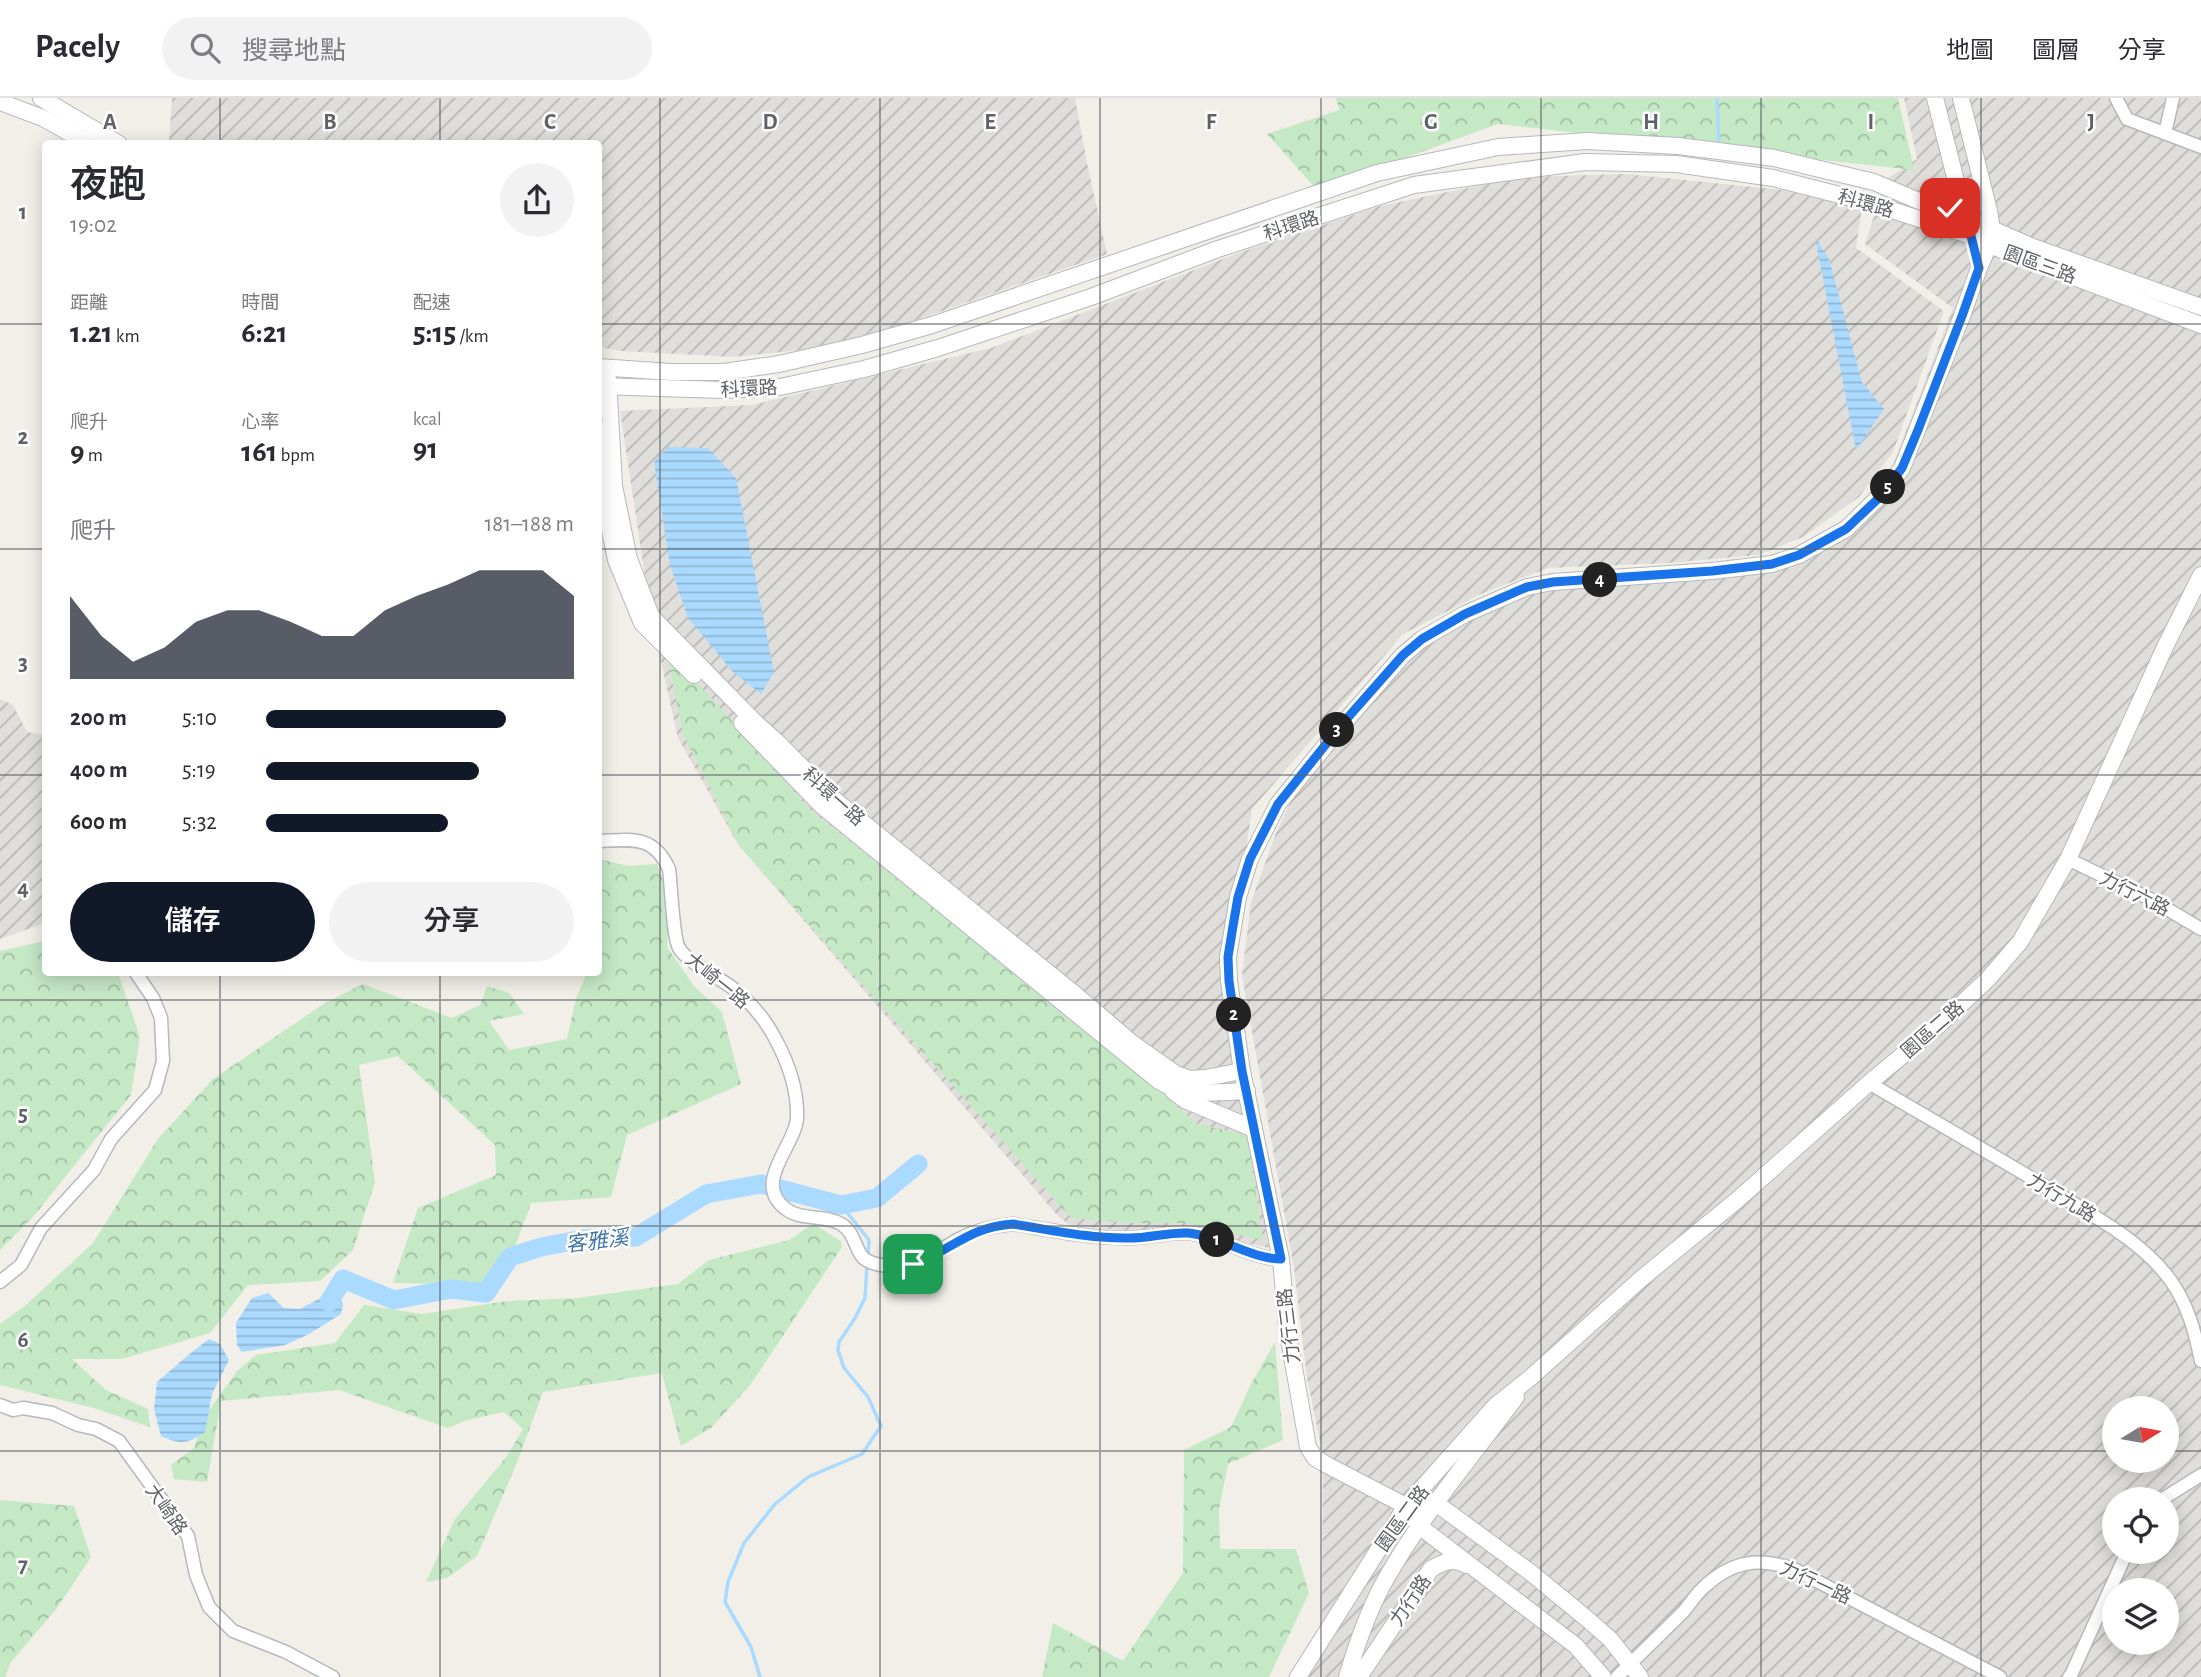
<!DOCTYPE html>
<html lang="zh-TW">
<meta charset="utf-8">
<style>
body{margin:0;font-family:"Alegreya Sans","Noto Sans TC",sans-serif;background:#f2f2f3;color:#2b2b33;height:100vh;display:flex;flex-direction:column;font-size:26px;white-space:nowrap}
*{box-sizing:border-box;margin:0}
p{font-size:23px;color:#7c7c81}
.icon{flex:none;width:38px;height:38px;fill:none;stroke:currentColor;stroke-width:2;stroke-linecap:round;stroke-linejoin:round}
.map{position:relative;flex:1;overflow:hidden}
.drawer{position:absolute;left:42px;top:42px;width:560px;height:836px;display:flex;flex-direction:column;background:#fff;border-radius:7px;box-shadow:0 4px 18px #0003}
.drawer>*{flex:none}
.needle{width:46px;rotate:79deg}
.tools{position:absolute;left:2102px;top:1298px;display:grid;gap:14px}
.tools a{display:grid;place-items:center;width:77px;height:77px;border-radius:50%;background:#fff;box-shadow:0 4px 18px #0003;font-size:35px}
.pin{position:absolute;display:grid;place-items:center;width:60px;height:60px;color:#fff;margin:-30px;border-radius:14px;box-shadow:0 4px 10px #0006}
.km{position:absolute;width:35px;height:35px;margin:-18px;border-radius:50%;background:#222;color:#fff;font-size:19px;line-height:35px;text-align:center}
.round{display:grid;place-items:center;flex:none;width:74px;height:74px;border-radius:37px;background:#f2f2f3}
.overview{display:flex;align-items:center;justify-content:space-between;height:119px;padding:0 28px}
h1{font-size:38px;font-weight:600;line-height:52px}
.stats{display:grid;grid-template-columns:repeat(3,1fr);gap:10px;height:119px;padding:7px 28px}
.stats div{display:grid;align-content:center}
.stats b{font-size:30px;font-weight:600}
.stats small{font-size:19px;font-weight:400}
.stats p{font-size:19px}
.chart{height:196px;padding:14px 28px}
.chart p{display:flex;justify-content:space-between}
.chart svg{width:100%;height:126px;margin-top:7px;fill:#111827;opacity:.7}
.primary-button{display:flex;gap:14px;margin-top:auto;padding:14px 28px}
.primary-button a{flex:1;height:80px;border-radius:42px;background:#111827;color:#fff;font-size:28px;font-weight:600;line-height:80px;text-align:center}
.primary-button a+a{background:#f2f2f3;color:#2b2b33}
ul{padding:0 28px;list-style:none;font-size:23px}
li{display:grid;grid-template-columns:112px 84px 1fr;align-items:center;height:52px}
li i{height:18px;border-radius:9px;background:#111827}
header{display:flex;align-items:center;gap:42px;box-sizing:border-box;height:98px;padding:0 35px;background:#fff;border-bottom:2px solid #e1e1e2}
header strong{font-size:33px}
nav{display:flex;gap:38px;margin-inline-start:auto;font-size:24px}
.search{width:490px;height:63px;background:#f2f2f3;display:flex;align-items:center;gap:18px;box-sizing:border-box;padding:0 24px;border-radius:38px;color:#7c7c81;font-size:26px}
.map>svg:first-child{display:block}
.industrial{fill:url(#industrial-furrows);fill-rule:evenodd}
.forest{fill:url(#forest-crowns)}
.water{fill:url(#water-rules)}
.lines{fill:none;stroke-linecap:round;stroke-linejoin:round}
.stream{stroke:#aadaff;stroke-width:3.5}
.river{stroke:#aadaff;stroke-width:19}
.minor-casing{stroke:#b5b8bc;stroke-width:15}
.tertiary-casing{stroke:#b5b8bc;stroke-width:18}
.minor{stroke:#fff;stroke-width:12}
.tertiary{stroke:#fff;stroke-width:16}
.route-casing{stroke:#fff;stroke-width:14}
.route{stroke:#1a73e8;stroke-width:9}
.grid{fill:none;stroke:#5f6368;stroke-width:2;stroke-opacity:0.55}
.labels{text-anchor:middle;stroke-width:5;stroke-linejoin:round;paint-order:stroke}
.street-label{font-size:19px;fill:#5f6368;stroke:#fff}
.water-label{font-size:21px;font-style:italic;fill:#4174aa;stroke:#fff}
.grid-label{font-size:23px;text-anchor:middle;font-weight:bold;fill:#5f6368;stroke:#fff;stroke-width:5;stroke-linejoin:round;paint-order:stroke}
</style>
<header>
<strong>Pacely</strong>
<div class="search"><svg class="icon" aria-label="search" viewBox="0 0 24 24"><circle cx="10" cy="10" r="6"/><path d="M15 15l6 6"/></svg>搜尋地點</div>
<nav><a>地圖</a><a>圖層</a><a>分享</a></nav>
</header>
<div class="map">
<svg width="2201" height="1579" viewBox="0 0 2201 1579">
<defs>
<pattern id="industrial-furrows" width="10" height="10" patternUnits="userSpaceOnUse" patternTransform="scale(1.75)"><rect width="10" height="10" fill="#e0deda"/><path d="M-1 1l2-2M0 10L10 0M9 11l2-2" fill="none" stroke="#b9b8b5"/></pattern>
<pattern id="forest-crowns" width="20" height="18" patternUnits="userSpaceOnUse" patternTransform="scale(1.75)"><rect width="20" height="18" fill="#c5e8c5"/><path d="M2 6a3 3 0 1 1 6 0M12 15a3 3 0 1 1 6 0" fill="none" stroke="#a3c0a4"/></pattern>
<pattern id="water-rules" width="6" height="5" patternUnits="userSpaceOnUse" patternTransform="scale(1.75)"><rect width="6" height="5" fill="#aadaff"/><path d="M0 2.5h6" fill="none" stroke="#8eb4d2"/></pattern>
</defs>
<rect width="100%" height="100%" fill="#f1efe8"/>
<g class="industrial">
<polygon points="172,0 1075,0 1087,65 1107,156 910,224 819,250 733,259 621,253 599,249 598,46 169,46"/>
<path d="M1904,0h297v1579h-913l34,-49 1,-172 -16,-78 -13,-110 -52,-293 9,-73 25,-69 37,-80 30,-44 70,-74 67,-36 69,-26 44,1 166,-13 49,-17 43,-30 42,-49 60,-157 -88,-64 21,-65 31,-20zM2114,1311h52v52h-52zM2114,1402h52v52h-52zM2114,1493h52v52h-52z"/>
<polygon points="1626,76 1783,92 1862,111 1856,150 1944,213 1893,354 1859,399 1803,439 1758,457 1668,465 1548,470 1481,496 1403,536 1252,711 1224,910 1269,1150 1178,1130 1128,1133 1069,1127 1057,1117 737,745 678,640 651,518 620,313 752,307 991,250 1238,155 1380,108 1520,79"/>
<polygon points="0,601 13,607 27,634 46,637 45,825 0,841"/>
</g>
<g class="forest">
<polygon points="1336,0 1898,0 1914,72 1498,26 1317,92 1267,36 1339,12"/>
<polygon points="666,551 747,639 808,710 1129,966 1197,1026 1247,1037 1263,1142 1187,1125 1132,1125 1071,1120 740,749 683,636"/>
<polygon points="599,761 628,768 657,766 670,803 667,849 694,888 722,914 741,986 627,1037 611,1099 531,1105 501,1187 393,1185 418,1110 496,1077 495,1047 398,958 359,967 375,1084 353,1152 320,1183 248,1187 210,1235 122,1261 72,1261 106,1292 148,1311 150,1329 94,1310 0,1287 0,1226 26,1207 93,1145 158,1041 213,981 325,905 363,886 452,920 480,907 487,888 509,895 524,916 489,923 509,952 567,941 576,900 587,875 598,875"/>
<polygon points="45,843 46,875 118,875 140,939 131,997 33,1119 0,1152 0,853"/>
<polygon points="813,1126 841,1143 842,1149 751,1286 711,1330 681,1348 662,1275 543,1294 518,1362 477,1458 447,1480 426,1484 455,1421 507,1358 523,1331 504,1314 467,1322 448,1330 339,1292 221,1303 207,1384 174,1381 171,1367 194,1350 205,1318 237,1273 256,1257 335,1245 364,1207 422,1216 507,1203 577,1200 678,1186 709,1162 789,1142"/>
<polygon points="1275,1244 1283,1342 1228,1366 1219,1411 1220,1451 1296,1451 1309,1495 1269,1579 1042,1579 1053,1525 1123,1563 1183,1475 1184,1352 1231,1329 1251,1286"/>
<polygon points="0,1402 74,1408 91,1459 57,1510 11,1564 5,1579 0,1579"/>
</g>
<g class="water">
<polygon points="1815,139 1829,161 1862,284 1884,311 1856,352"/>
<polygon points="668,349 708,350 736,380 774,574 761,596 733,574 688,520 670,467 654,364"/>
<polygon points="336,1192 343,1206 341,1216 309,1236 285,1247 242,1254 237,1247 236,1225 252,1200 268,1195 284,1210 300,1211"/>
<path d="M209,1241l11,5 9,16 -17,34 -7,38c-17,12 -24,13 -44,4l-7,-27 3,-27 30,-26z"/>
</g>
<g class="lines">
<g class="stream">
<polyline points="1717,0 1719,47"/>
<polyline points="841,1107 869,1142 868,1158"/>
<polyline points="760,1579 751,1549 725,1504 728,1484 744,1445 775,1406 808,1379 862,1356 881,1328 868,1299 844,1270 838,1252 839,1244 855,1220 865,1200 867,1166"/>
</g>
<polyline class="river" points="329,1204 343,1181 394,1202 451,1191 486,1195 510,1159 541,1149 583,1141 636,1139 706,1096 761,1086 841,1107 877,1100 918,1066"/>
<g class="minor-casing">
<g id="minor">
<polyline points="2116,0 2127,21 2201,49"/>
<polyline points="2165,35 2173,0"/>
<path d="M598,743c33,-1 55,-7 71,28 2,15 4,69 10,79 8,14 37,28 51,38 20,15 36,34 47,56 12,23 21,49 20,76 -1,27 -46,65 -11,91 15,12 39,5 55,15 12,7 13,20 20,31 5,9 24,11 34,12 23,1 43,-16 62,-27 18,-10 36,-14 56,-16 37,6 74,14 111,14 22,1 43,-6 64,-5 32,3 63,26 93,26"/>
<polyline points="2068,761 2152,802 2201,831"/>
<path d="M1869,985c63,37 126,73 189,111 40,25 85,48 113,87 17,24 24,51 30,80"/>
<polyline points="0,1184 21,1167 41,1130 94,1072 111,1041 155,992 163,963 161,920 153,900 136,875"/>
<polyline points="0,1307 13,1312 23,1310 52,1315 78,1327 96,1331 119,1343 188,1438 196,1477 209,1509 233,1533 286,1554 333,1579"/>
<polyline points="2161,1402 2201,1377"/>
<path d="M1617,1579c22,-22 44,-43 66,-65 7,-8 13,-18 21,-25 28,-26 54,-30 90,-18l206,108"/>
<polyline points="2069,1579 2071,1577 2127,1454"/>
</g>
</g>
<g class="tertiary-casing">
<g id="tertiary">
<polyline points="41,0 119,46"/>
<polyline points="1935,0 1959,95 1971,126 1989,147 2201,227"/>
<polyline points="0,4 43,20 89,46"/>
<polyline points="598,269 671,274 724,274 779,266 862,247 932,227 1377,75 1498,49 1587,43 1678,48 1774,60 1874,84 1933,109 1969,121 2033,149 2201,209"/>
<polyline points="608,280 614,388 629,461 651,518 756,625 777,644 835,702 1077,898 1132,945 1176,976 1190,981 1205,980 1242,973"/>
<polyline points="598,288 723,292 780,289 864,271 938,250 1091,199 1218,151 1414,87 1585,64 1676,66 1773,80 1871,105 1971,138 1989,147"/>
<polyline points="598,331 601,388 616,462 642,525 694,577"/>
<path d="M742,625l79,82 338,276c25,16 59,11 88,10"/>
<polyline points="1173,993 1185,1002 1254,1031"/>
<polyline points="1415,1421 1419,1428 1576,1548 1603,1579"/>
<polyline points="1298,1579 1406,1408 1495,1308 1530,1280 1642,1180 1736,1103 1869,985 1939,927 1988,881 2020,844 2068,761 2165,549 2201,477"/>
<path d="M1347,1579c10,-34 22,-69 40,-100 36,-63 85,-121 129,-180"/>
<path d="M1359,1579l72,-108c14,-8 22,-11 36,-4"/>
<polyline points="1640,1579 1610,1541 1586,1520 1530,1474 1437,1406 1406,1408 1327,1367 1315,1360 1308,1349 1287,1230 1281,1161 1242,973 1229,883 1228,859 1238,799 1250,761 1278,706 1343,626 1403,557 1422,541 1465,516 1527,489 1553,484 1712,473 1772,466 1799,457 1846,431 1882,396 1902,370 1962,218 1979,170 1989,147 1992,132 1989,113 1961,0"/>
</g>
</g>
<use href="#minor" class="minor"/>
<use href="#tertiary" class="tertiary"/>
</g>
<g class="lines">
<g class="route-casing">
<path id="route" d="M913,1166c39,-13 54,-37 100,-40 38,6 78,15 117,14 19,0 39,-6 58,-5 32,3 63,26 93,26l-39,-188 -13,-90 -1,-24 4,-25 6,-35 12,-38 28,-55 65,-81 60,-68 19,-16 43,-25 62,-27 26,-5 159,-11 60,-7 27,-9 47,-26 36,-34 20,-27 16,-38 44,-114 17,-48 -8,-32 -2,-17 -31,-10 12,-1"/>
</g>
<use href="#route" class="route"/>
</g>
<path class="grid" d="M220,0v46M440,0v46M660,0v1579M880,0v1579M1100,0v1579M1321,0v1579M1541,0v1579M1761,0v1579M1981,0v1579M0,226h46M598,226h1603M0,451h46M598,451h1603M0,677h46M598,677h1603M220,875v704M440,875v704M0,902h2201M0,1128h2201M0,1353h2114M2166,1353h35"/>
<g class="labels">
<g class="street-label">
<text transform="translate(1866 105) rotate(16)" y="7">科環路</text>
<text transform="translate(1291 127) rotate(-18)" y="7">科環路</text>
<text transform="translate(2040 166) rotate(20)" y="7">園區三路</text>
<text transform="translate(749 290) rotate(-3)" y="7">科環路</text>
<text transform="translate(834 698) rotate(42)" y="7">科環一路</text>
<text transform="translate(2135 795) rotate(27)" y="7">力行六路</text>
<text transform="translate(718 882) rotate(39)" y="7">大崎一路</text>
<text transform="translate(1932 931) rotate(-41)" y="7">園區二路</text>
<text transform="translate(2062 1099) rotate(31)" y="7">力行九路</text>
<text transform="translate(1288 1228) rotate(-97)" y="7">力行三路</text>
<text transform="translate(167 1411) rotate(55)" y="7">大崎路</text>
<text transform="translate(1402 1420) rotate(-54)" y="7">園區二路</text>
<text transform="translate(1816 1484) rotate(25)" y="7">力行一路</text>
<text transform="translate(1410 1502) rotate(-56)" y="7">力行路</text>
</g>
<g class="water-label">
<text transform="translate(597 1143) rotate(-7)" y="7">客雅溪</text>
</g>
</g>
<g class="grid-label">
<text x="110" y="31">A</text>
<text x="330" y="31">B</text>
<text x="550" y="31">C</text>
<text x="770" y="31">D</text>
<text x="990" y="31">E</text>
<text x="1211" y="31">F</text>
<text x="1431" y="31">G</text>
<text x="1651" y="31">H</text>
<text x="1871" y="31">I</text>
<text x="2091" y="31">J</text>
<text x="23" y="121">1</text>
<text x="23" y="346">2</text>
<text x="23" y="572">3</text>
<text x="23" y="797">4</text>
<text x="23" y="1023">5</text>
<text x="23" y="1249">6</text>
<text x="23" y="1474">7</text>
</g>
</svg>
<div class="tools">
<a><svg class="needle" viewBox="-14 -14 28 28"><path d="M0-13l5 13h-10z" fill="#e53935"/><path d="M0 13l5-13h-10z" fill="#7c7c81"/></svg></a>
<a><svg class="icon" aria-label="locate" viewBox="0 0 24 24"><circle cx="12" cy="12" r="6"/><path d="M12 2v4M12 18v4M2 12h4M18 12h4"/></svg></a>
<a><svg class="icon" aria-label="layers" viewBox="0 0 24 24"><path d="M12 4l9 5-9 5-9-5zM3 14l9 5 9-5"/></svg></a>
</div>
<div class="pin" style="left:913px;top:1166px;background:#1e9e55"><svg class="icon" aria-label="arrive" viewBox="0 0 24 24"><path d="M6 21V4h12l-3 4 3 4H6"/></svg></div>
<div class="pin" style="left:1950px;top:110px;background:#d93025"><svg class="icon" aria-label="check" viewBox="0 0 24 24"><path d="M5 12l5 5 9-10"/></svg></div>
<b class="km" style="left:1217px;top:1142px">1</b>
<b class="km" style="left:1234px;top:917px">2</b>
<b class="km" style="left:1337px;top:632px">3</b>
<b class="km" style="left:1600px;top:482px">4</b>
<b class="km" style="left:1888px;top:389px">5</b>
<section class="drawer">
<div class="overview"><div><h1>夜跑</h1><p>19:02</p></div><a class="round"><svg class="icon" aria-label="share" viewBox="0 0 24 24"><path d="M12 15V3M7 8l5-5 5 5M5 13v7h14v-7"/></svg></a></div>
<div class="stats">
<div><p>距離</p><b>1.21<small> km</small></b></div>
<div><p>時間</p><b>6:21</b></div>
<div><p>配速</p><b>5:15<small> /km</small></b></div>
</div>
<div class="stats">
<div><p>爬升</p><b>9<small> m</small></b></div>
<div><p>心率</p><b>161<small> bpm</small></b></div>
<div><p>kcal</p><b>91</b></div>
</div>
<div class="chart"><p><span>爬升</span>181–188 m</p>
<svg viewBox="0 0 160 44" preserveAspectRatio="none"><path d="M0 44V15L10 29L20 38L30 33L40 24L50 20L60 20L70 24L80 29L90 29L100 20L110 15L120 11L130 6L140 6L150 6L160 15V44z"/></svg>
</div>
<ul>
<li><b>200 m</b>5:10<i style="width:78%"></i></li>
<li><b>400 m</b>5:19<i style="width:69%"></i></li>
<li><b>600 m</b>5:32<i style="width:59%"></i></li>
</ul>
<div class="primary-button"><a>儲存</a><a>分享</a></div>
</section>
</div>
